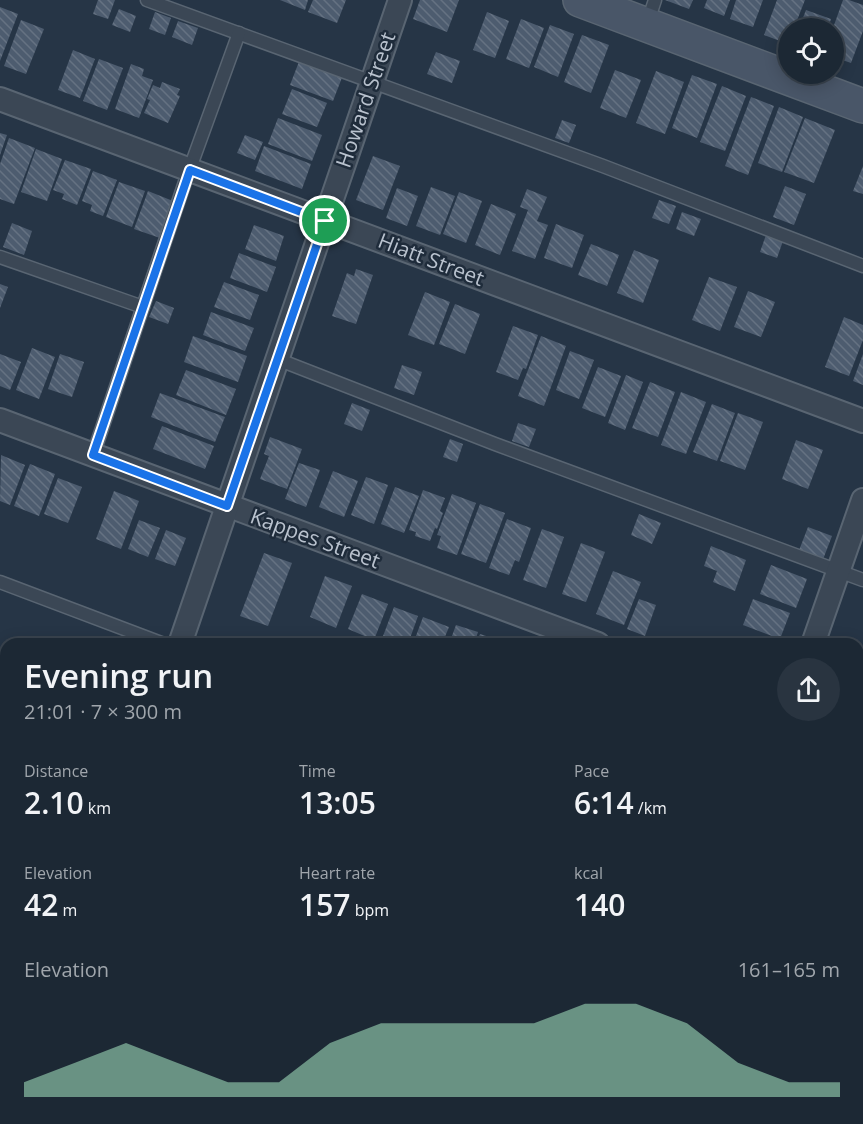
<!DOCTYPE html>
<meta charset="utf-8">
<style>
body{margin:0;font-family:"Open Sans",sans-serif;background:#293440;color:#f1f3f6;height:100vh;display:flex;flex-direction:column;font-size:22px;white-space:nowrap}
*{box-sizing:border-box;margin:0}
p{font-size:20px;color:#a0a6ac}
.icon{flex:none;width:33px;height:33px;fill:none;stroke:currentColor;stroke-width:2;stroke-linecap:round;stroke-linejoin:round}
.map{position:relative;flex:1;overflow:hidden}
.side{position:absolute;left:0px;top:638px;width:864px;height:488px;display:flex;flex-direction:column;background:#1c2834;border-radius:18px 18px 0 0;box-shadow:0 3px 15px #0003,0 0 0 2px #3a444f}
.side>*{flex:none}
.tools{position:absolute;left:778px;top:18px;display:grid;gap:12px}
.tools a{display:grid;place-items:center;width:66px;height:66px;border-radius:50%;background:#1c2834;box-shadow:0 3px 15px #0003,0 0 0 2px #3a444f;font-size:30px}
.pin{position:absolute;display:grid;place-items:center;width:51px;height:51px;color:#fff;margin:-26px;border:3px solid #fff;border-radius:50%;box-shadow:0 2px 6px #0007}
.round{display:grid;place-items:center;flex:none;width:63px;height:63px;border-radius:32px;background:#293440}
.head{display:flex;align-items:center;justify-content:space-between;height:102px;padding:0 24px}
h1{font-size:33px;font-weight:600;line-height:45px}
.figures{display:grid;grid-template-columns:repeat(3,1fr);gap:9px;height:102px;padding:6px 24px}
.figures div{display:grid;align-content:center}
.figures b{font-size:30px;font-weight:600}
.figures small{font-size:16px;font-weight:400}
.figures p{font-size:16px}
.chart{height:168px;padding:12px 24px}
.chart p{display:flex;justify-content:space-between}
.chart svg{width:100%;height:108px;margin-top:6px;fill:#8abfa5;opacity:.7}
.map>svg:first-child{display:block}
.building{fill:url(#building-back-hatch)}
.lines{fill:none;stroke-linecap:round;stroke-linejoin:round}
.service-casing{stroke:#596572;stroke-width:15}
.minor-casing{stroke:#596572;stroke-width:26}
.secondary-casing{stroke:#596572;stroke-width:36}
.service{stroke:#3b4755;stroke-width:12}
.minor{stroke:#3b4755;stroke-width:22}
.secondary{stroke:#495668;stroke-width:33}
.route-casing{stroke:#fff;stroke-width:12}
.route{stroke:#1a73e8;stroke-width:8}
.labels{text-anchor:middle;stroke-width:5;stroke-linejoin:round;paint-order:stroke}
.street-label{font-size:21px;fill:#b9c2ce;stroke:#1f2c3b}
</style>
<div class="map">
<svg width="863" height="1124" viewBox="0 0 863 1124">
<defs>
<pattern id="building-back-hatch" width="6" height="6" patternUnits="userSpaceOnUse" patternTransform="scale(1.5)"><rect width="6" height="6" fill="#4d5c6f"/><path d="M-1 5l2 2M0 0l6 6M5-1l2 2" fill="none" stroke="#657282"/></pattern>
</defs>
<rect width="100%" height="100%" fill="#263546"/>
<g class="building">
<polygon points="98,0 115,0 108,19 93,14"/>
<polygon points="280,0 308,0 305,10"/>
<polygon points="313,0 346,0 337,23 308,12"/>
<polygon points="420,0 459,0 447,32 413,19"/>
<polygon points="665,0 693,0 689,9"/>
<polygon points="707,0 730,0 724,16 704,8"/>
<polygon points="736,0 763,0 753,27 730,19"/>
<polygon points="777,0 805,0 794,28 789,28 788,44 764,35"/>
<polygon points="843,0 849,0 863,5 863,31 851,63 834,57 834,28 833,28"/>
<polygon points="0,7 18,14 0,61"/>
<polygon points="119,9 136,16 130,32 112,25"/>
<polygon points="806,10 831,19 828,28 799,28"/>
<polygon points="155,12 171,18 165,35 149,29"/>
<polygon points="487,12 509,21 495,58 473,50"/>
<polygon points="521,19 544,28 529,68 506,59"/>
<polygon points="21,20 44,29 26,74 4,66"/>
<polygon points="178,21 198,28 192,45 172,37"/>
<polygon points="550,25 574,34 558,77 534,67"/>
<polygon points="582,35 609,45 591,93 564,82"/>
<polygon points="73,50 95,59 80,98 58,90"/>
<polygon points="436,52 460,61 452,83 427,74"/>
<polygon points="99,59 123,68 107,110 83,101"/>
<polygon points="300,59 343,75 333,101 290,85"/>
<polygon points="131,64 144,69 142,76 153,80 139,118 115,109"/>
<polygon points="615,70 641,80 626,118 600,108"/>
<polygon points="656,71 684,82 665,134 636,123"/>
<polygon points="692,75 717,84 697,138 672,128"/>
<polygon points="162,82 180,89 177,95 180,96 168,123 144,113 150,100 147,99 153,85 160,88"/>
<polygon points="722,86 746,96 725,151 700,142"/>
<polygon points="292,89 327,103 317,127 282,114"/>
<polygon points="751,97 774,106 748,175 725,166"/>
<polygon points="779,107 803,117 782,172 758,163"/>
<polygon points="278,118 322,135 312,161 268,144"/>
<polygon points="805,118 835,130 814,183 784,172"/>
<polygon points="562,120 576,125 569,143 555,138"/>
<polygon points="0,133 7,135 0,155"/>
<polygon points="245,135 263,142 255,160 237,153"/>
<polygon points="9,138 35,148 14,204 0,199 0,164"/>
<polygon points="264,146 311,164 302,189 255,171"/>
<polygon points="36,149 62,159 47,201 21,192"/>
<polygon points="373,156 400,166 383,210 356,200"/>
<polygon points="65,160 91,169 77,205 62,199 64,194 53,190"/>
<polygon points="863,166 863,194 853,191"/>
<polygon points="93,171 117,180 103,216 90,211 92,205 82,201"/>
<polygon points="119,182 145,191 132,227 106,217"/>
<polygon points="785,186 806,194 794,225 773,217"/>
<polygon points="431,187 455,196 440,235 416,226"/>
<polygon points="397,188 418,196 407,226 386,218"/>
<polygon points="527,189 547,197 537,221 548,225 535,259 512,251 528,210 520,207"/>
<polygon points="148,191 173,201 160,238 134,229"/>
<polygon points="459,192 482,201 466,243 443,234"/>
<polygon points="659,200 676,206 669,224 652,218"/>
<polygon points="491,204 516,214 500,255 475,245"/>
<polygon points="682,212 701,219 694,236 676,229"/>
<polygon points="12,223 32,231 24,255 3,247"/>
<polygon points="556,224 584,235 572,268 544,258"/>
<polygon points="254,225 284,236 276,261 245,249"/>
<polygon points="766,235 783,241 777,258 760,252"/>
<polygon points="591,244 619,255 607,286 578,275"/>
<polygon points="634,250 659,260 643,303 617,293"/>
<polygon points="239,253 276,267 267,292 230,278"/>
<polygon points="356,269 373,275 356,324 332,316 347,273 354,276"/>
<polygon points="709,277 737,287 720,331 692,320"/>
<polygon points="224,282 259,295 250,320 214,307"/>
<polygon points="0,284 8,287 0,308"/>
<polygon points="748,291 775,302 761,337 734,327"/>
<polygon points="425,292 450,302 434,345 408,335"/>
<polygon points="156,301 174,308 168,324 149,317"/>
<polygon points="455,304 480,314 465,354 439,344"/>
<polygon points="211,312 254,328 245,351 203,335"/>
<polygon points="844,317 863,325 863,340 849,376 825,367"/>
<polygon points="513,326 538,335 526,369 523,368 518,380 496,372"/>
<polygon points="193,336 247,356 238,382 184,362"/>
<polygon points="541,336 566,346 544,406 518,396"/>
<polygon points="32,348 55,357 39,399 16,390"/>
<polygon points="570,351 594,360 579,399 556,390"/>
<polygon points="0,354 21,362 10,390 0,386"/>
<polygon points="60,354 84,362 72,397 48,389"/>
<polygon points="863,354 863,385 853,381"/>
<polygon points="402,365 422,372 414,395 394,388"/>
<polygon points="598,367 621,376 605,417 582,408"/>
<polygon points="186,370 236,389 226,415 176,395"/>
<polygon points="626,375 643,382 625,430 608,423"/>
<polygon points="650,382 675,392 658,437 632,428"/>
<polygon points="681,392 706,402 686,454 661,445"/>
<polygon points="160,393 225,417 215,442 151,417"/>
<polygon points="352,403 370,410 362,431 344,424"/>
<polygon points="712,404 735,413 717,461 693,452"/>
<polygon points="738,413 763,422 745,470 720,461"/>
<polygon points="518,423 536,429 529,447 512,441"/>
<polygon points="162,426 214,446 205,469 153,449"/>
<polygon points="270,437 302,449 287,489 260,479 269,456 264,454"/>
<polygon points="450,439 463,444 457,462 443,457"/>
<polygon points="796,440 823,450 808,489 782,479"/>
<polygon points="1,455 25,465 10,505 0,501"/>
<polygon points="299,463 320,470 306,507 285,499"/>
<polygon points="30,464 55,474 39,516 14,506"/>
<polygon points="333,471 358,481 344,517 319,507"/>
<polygon points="366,477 388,485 374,524 351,515"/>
<polygon points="58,478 82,487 68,523 44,514"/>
<polygon points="395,487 419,496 404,533 381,524"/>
<polygon points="423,490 445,498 440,511 443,513 437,529 435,528 430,541 415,536 416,532 409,530"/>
<polygon points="114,491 139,501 121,549 96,539"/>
<polygon points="452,494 476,503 457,555 437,548 441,536 437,535"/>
<polygon points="480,504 505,513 486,563 461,554"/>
<polygon points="639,514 661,523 652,544 631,535"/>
<polygon points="507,519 531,528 519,562 515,560 509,575 489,568"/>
<polygon points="139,520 160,528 148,557 128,549"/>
<polygon points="808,527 832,536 822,562 798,553"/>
<polygon points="542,529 564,537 546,588 523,580"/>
<polygon points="166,530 186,538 175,566 155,559"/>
<polygon points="581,543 605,552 586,602 562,594"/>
<polygon points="711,546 746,560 735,591 713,582 717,571 704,566"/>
<polygon points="264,553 292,563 268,626 240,616"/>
<polygon points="771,565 807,579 796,608 760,594"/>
<polygon points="613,571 641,582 624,625 596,614"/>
<polygon points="325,576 352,586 336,628 310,617"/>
<polygon points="362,594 388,604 374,640 348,629"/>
<polygon points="639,599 656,605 645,636 627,629"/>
<polygon points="753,599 790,613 780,639 743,625"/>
<polygon points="394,607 418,616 408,644 380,644"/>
<polygon points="423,617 449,627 442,644 413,644"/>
<polygon points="456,625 478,632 474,644 449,644"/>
<polygon points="480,634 508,643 508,644 476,644"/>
<polygon points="0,673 6,676 6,702 2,713 0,713"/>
<polygon points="863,688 863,708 858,706 858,701"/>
<polygon points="0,776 6,778 6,794 0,809"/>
<polygon points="863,783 863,835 858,833 858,796"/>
<polygon points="6,811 6,832 0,830 0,826"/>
<polygon points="858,968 863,970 863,976 858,988"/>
<polygon points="0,971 6,973 6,989 0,1004"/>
<polygon points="863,991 863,1034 858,1032 858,1003"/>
<polygon points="863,1100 863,1124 853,1124 855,1119 858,1119 858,1112"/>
<polygon points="37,1119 104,1119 102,1124 36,1124"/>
<polygon points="224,1119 253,1119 251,1124 237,1124"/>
<polygon points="266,1119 292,1119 290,1124 264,1124"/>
<polygon points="304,1119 332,1119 330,1124 302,1124"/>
<polygon points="339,1119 367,1119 365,1124 337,1124"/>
<polygon points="376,1119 391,1119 404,1124 374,1124"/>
<polygon points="670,1119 677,1119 689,1124 668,1124"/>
<polygon points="792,1119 812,1119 810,1124 804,1124"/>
<polygon points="818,1119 850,1119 848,1124 816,1124"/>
</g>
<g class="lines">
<g class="service-casing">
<g id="service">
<polyline points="147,0 603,166 863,266"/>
<polyline points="647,24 655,0"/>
<polyline points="0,257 143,307"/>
<polyline points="277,359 495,444 863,580"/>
<polyline points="93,455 185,182 239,33"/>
<polyline points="0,582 164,644"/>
<polyline points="0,901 6,903"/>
<polyline points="858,901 863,903"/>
<polyline points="586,1119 599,1124"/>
<polyline points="488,1124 490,1119"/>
</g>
</g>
<g class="minor-casing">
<g id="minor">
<polyline points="0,99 863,421"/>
<polyline points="0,420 598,644"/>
<polyline points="180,644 400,0"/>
<polyline points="813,644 863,500"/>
<polyline points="0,739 6,741"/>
<polyline points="858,741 863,743"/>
<polyline points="0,1058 6,1060"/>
<polyline points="858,1060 863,1062"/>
<polyline points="164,1119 178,1124"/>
<polyline points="15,1124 17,1119"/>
<polyline points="648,1124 650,1119"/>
</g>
</g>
<g class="secondary-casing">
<polyline id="secondary" points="580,0 863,106"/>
</g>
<use href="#service" class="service"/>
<use href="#minor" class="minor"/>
<use href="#secondary" class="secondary"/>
</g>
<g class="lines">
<g class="route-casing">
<polygon id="route" points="190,170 325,221 227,506 93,455"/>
</g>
<use href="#route" class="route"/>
</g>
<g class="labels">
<g class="street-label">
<text transform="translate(366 100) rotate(-71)" y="7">Howard Street</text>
<text transform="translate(431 260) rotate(21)" y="7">Hiatt Street</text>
<text transform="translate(315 539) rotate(20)" y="7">Kappes Street</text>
</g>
</g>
</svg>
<div class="tools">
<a><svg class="icon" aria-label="locate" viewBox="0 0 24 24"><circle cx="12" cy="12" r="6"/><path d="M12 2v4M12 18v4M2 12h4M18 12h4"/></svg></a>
</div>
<div class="pin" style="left:325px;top:221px;background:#1e9e55"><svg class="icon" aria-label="arrive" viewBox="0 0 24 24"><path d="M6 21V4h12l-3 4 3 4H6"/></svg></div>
<section class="side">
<div class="head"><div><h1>Evening run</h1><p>21:01 · 7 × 300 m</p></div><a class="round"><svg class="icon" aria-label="share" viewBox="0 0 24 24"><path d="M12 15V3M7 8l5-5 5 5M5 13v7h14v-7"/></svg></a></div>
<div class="figures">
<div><p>Distance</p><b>2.10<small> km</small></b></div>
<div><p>Time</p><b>13:05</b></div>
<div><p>Pace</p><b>6:14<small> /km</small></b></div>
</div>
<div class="figures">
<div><p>Elevation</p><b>42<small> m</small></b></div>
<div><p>Heart rate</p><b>157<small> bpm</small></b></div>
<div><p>kcal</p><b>140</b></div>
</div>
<div class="chart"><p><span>Elevation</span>161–165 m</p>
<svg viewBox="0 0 160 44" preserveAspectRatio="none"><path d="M0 44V38L10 30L20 22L30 30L40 38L50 38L60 22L70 14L80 14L90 14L100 14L110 6L120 6L130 14L140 30L150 38L160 38V44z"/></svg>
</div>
</section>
</div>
